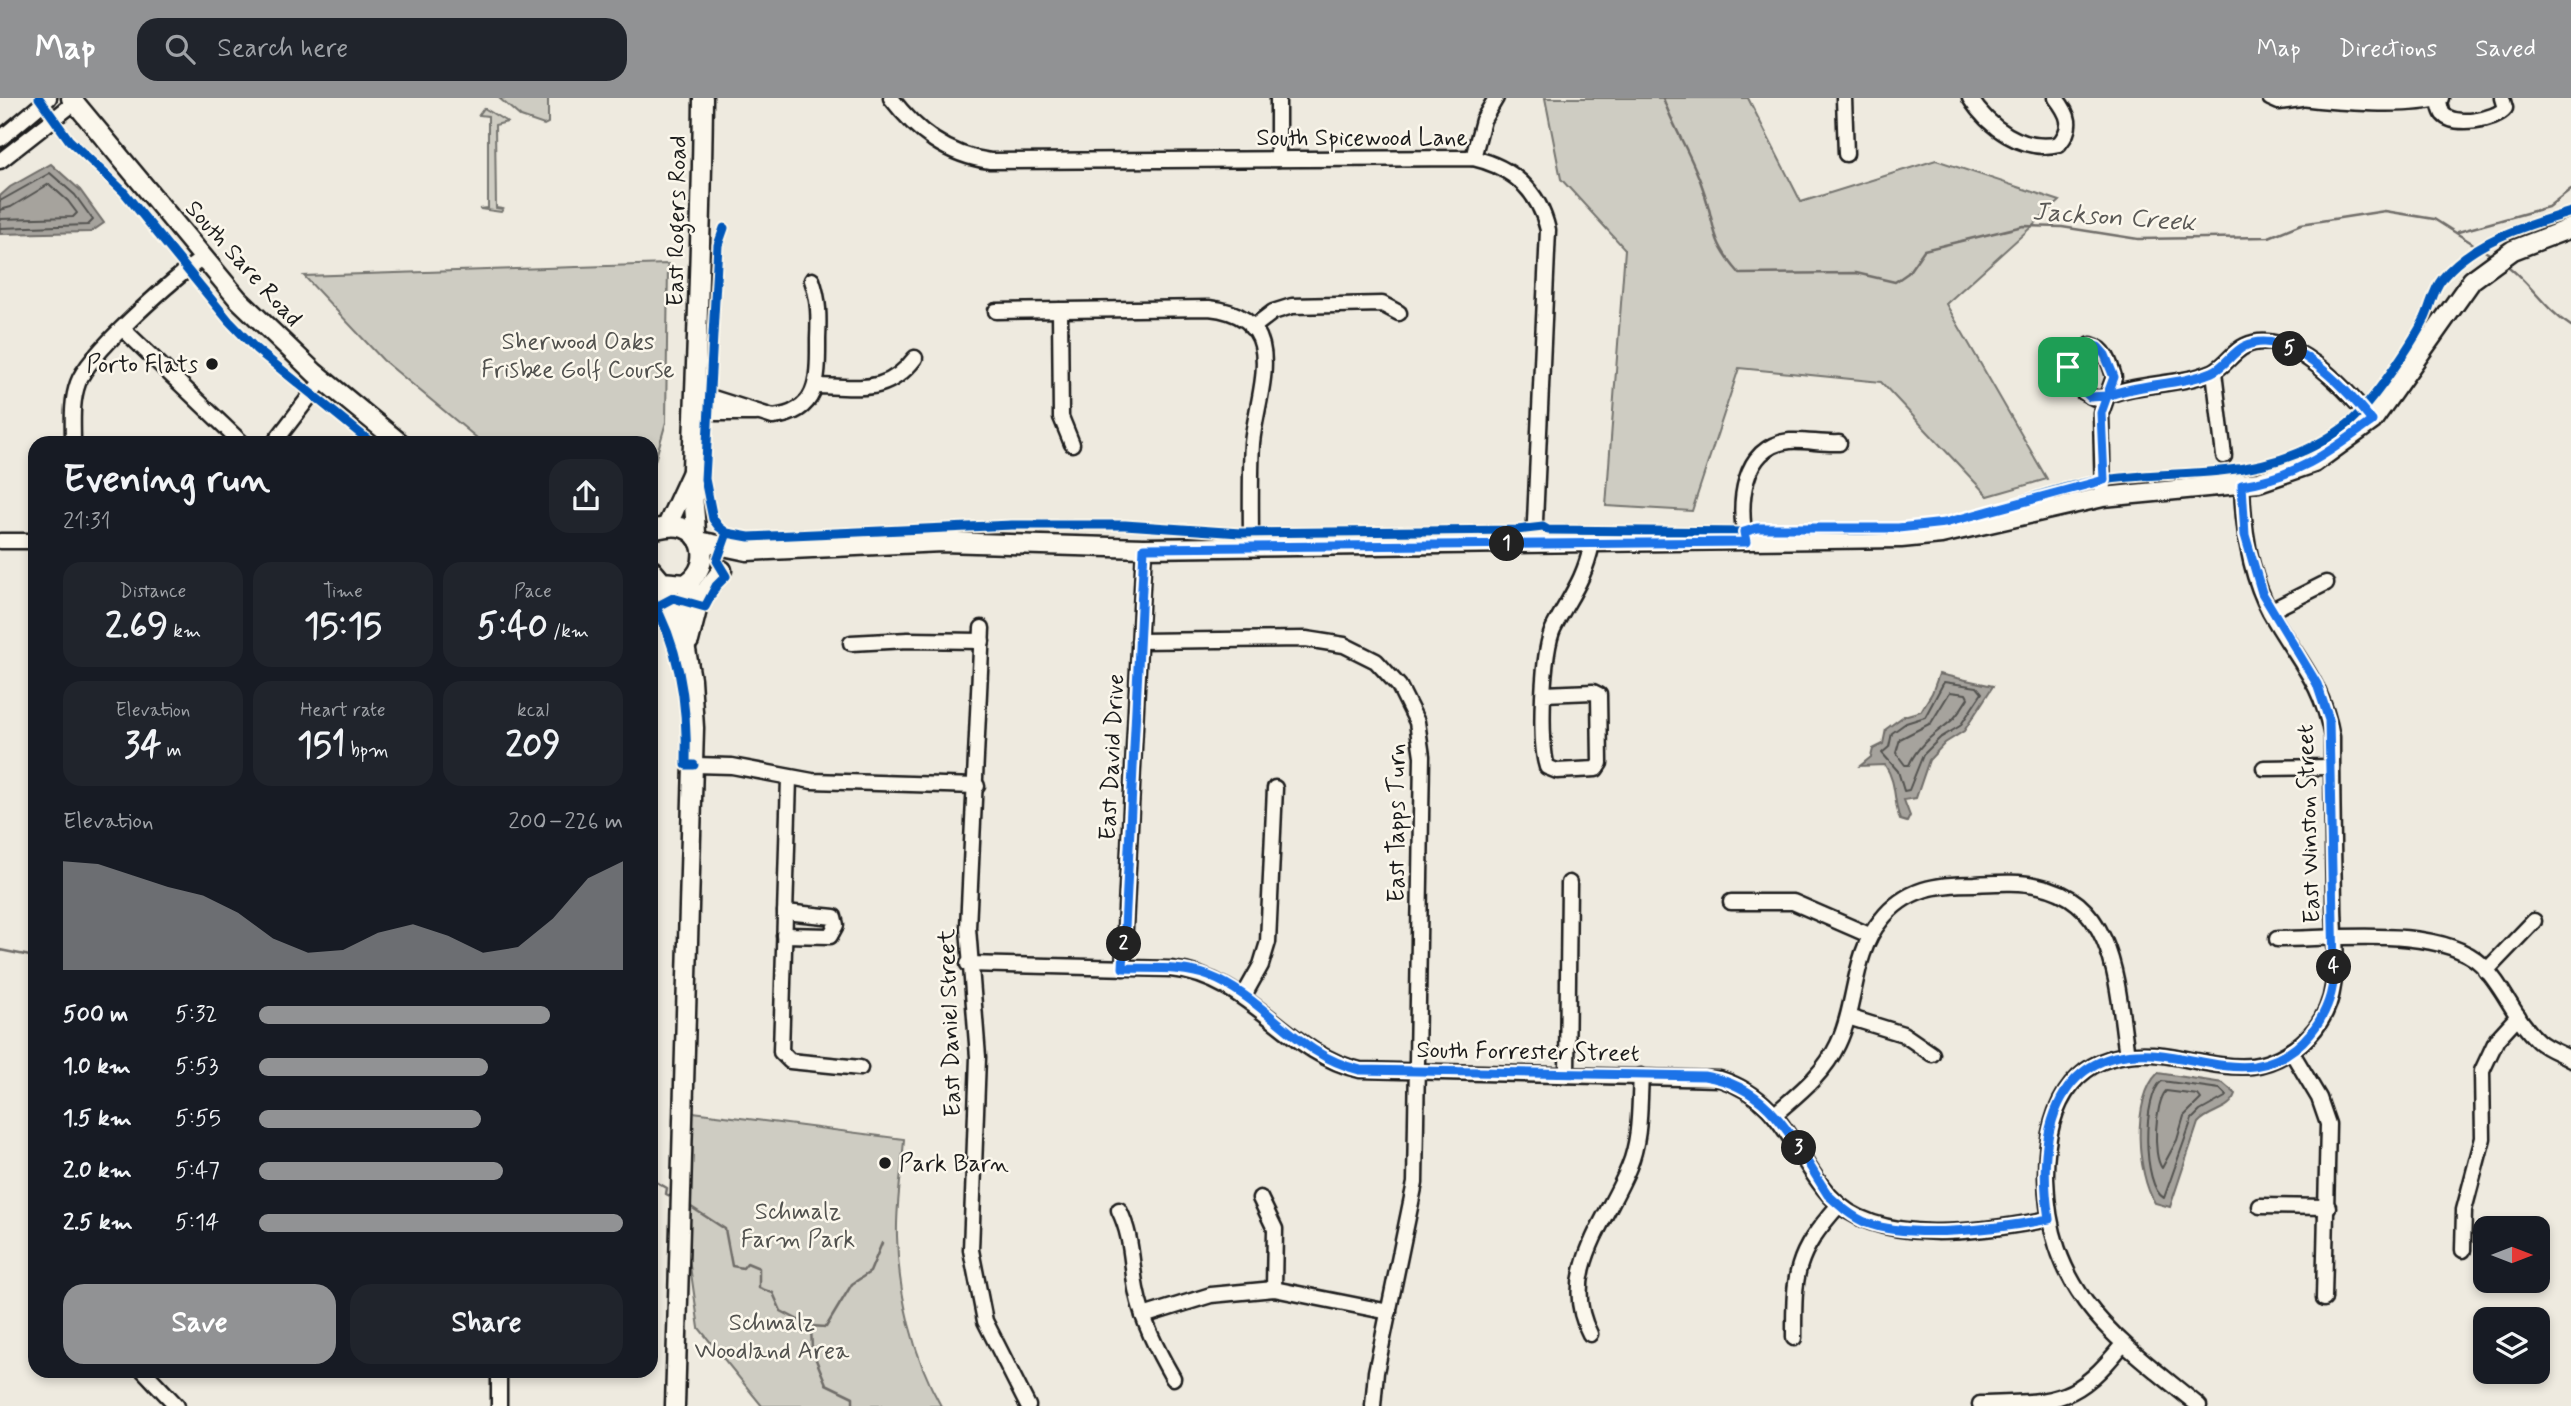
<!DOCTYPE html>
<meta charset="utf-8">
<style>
body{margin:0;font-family:Mynerve,sans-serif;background:#20242c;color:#f1f3f6;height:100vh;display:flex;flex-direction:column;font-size:26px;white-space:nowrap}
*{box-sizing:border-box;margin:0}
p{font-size:23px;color:#9ea1a6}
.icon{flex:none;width:38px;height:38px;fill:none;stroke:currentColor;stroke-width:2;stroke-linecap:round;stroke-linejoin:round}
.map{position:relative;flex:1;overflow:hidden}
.details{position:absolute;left:28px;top:338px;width:630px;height:942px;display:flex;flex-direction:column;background:#171b24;border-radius:21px;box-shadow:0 4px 10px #0003}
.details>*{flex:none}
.needle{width:46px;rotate:90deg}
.buttons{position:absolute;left:2473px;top:1118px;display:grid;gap:14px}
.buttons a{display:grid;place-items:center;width:77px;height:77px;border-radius:14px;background:#171b24;box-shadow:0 4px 10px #0003;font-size:35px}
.pin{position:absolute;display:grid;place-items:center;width:60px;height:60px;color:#fff;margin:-30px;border-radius:14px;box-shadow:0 4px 10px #0006}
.km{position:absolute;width:35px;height:35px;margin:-18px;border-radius:50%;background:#222;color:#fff;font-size:19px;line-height:35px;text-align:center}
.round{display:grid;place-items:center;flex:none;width:74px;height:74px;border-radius:21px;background:#20242c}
.summary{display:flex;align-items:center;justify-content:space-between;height:119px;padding:0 35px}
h1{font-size:38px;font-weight:700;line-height:52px}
.figures{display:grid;grid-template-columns:repeat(3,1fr);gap:10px;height:119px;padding:7px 35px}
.figures div{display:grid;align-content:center;border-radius:18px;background:#20242c;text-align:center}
.figures b{font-size:35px;font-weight:700}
.figures small{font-size:19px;font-weight:400}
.figures p{font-size:19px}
.chart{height:196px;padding:14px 35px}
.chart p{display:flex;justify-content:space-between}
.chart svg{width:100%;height:126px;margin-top:7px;fill:#919294;opacity:.7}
.primary-button{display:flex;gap:14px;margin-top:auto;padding:14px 35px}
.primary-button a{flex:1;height:80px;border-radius:21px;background:#919294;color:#fff;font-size:28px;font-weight:700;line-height:80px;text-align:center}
.primary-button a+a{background:#20242c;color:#f1f3f6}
ul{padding:0 35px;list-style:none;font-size:23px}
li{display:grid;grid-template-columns:112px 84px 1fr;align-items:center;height:52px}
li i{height:18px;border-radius:9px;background:#919294}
header{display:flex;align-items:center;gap:42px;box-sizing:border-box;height:98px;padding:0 35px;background:#919294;color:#fff}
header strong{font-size:33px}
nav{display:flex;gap:38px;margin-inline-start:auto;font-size:24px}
.search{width:490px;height:63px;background:#20242c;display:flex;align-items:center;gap:18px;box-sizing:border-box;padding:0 24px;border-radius:21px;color:#9ea1a6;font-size:26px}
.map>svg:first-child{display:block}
.green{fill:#ceccc2;stroke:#75746f;stroke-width:2}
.water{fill:#a6a39d;stroke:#6f6d69;stroke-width:2}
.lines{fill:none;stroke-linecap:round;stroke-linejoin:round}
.shore{stroke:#535250;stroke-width:2}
.stream{stroke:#6f6d69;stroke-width:2.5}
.minor-casing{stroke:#1c1c1c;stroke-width:19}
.major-casing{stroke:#1c1c1c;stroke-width:23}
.minor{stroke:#fbf7ec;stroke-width:14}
.major{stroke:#fbf7ec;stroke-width:18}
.cycleway-casing{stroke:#fbf7ec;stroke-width:13}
.cycleway{stroke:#0057b8;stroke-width:9}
.route-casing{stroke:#fff;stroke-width:14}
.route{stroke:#1a73e8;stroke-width:9}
.poi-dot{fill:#1c1c1c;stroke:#fbf7ec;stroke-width:2.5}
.labels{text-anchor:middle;stroke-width:5;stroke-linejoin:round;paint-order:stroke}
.street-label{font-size:24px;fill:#1c1c1c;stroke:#fbf7ec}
.park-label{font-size:24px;fill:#51514e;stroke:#fbf7ec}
.poi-label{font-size:24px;fill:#1c1c1c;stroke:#fbf7ec;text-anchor:end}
.water-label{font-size:26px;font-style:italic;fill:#5a5956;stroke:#fbf7ec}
</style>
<header>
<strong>Map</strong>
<div class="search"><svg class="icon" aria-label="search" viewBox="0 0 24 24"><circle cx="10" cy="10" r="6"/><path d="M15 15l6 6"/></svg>Search here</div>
<nav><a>Map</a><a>Directions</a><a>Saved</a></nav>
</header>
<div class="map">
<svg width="2571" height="1308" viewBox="0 0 2571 1308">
<rect width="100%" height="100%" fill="#eeeadf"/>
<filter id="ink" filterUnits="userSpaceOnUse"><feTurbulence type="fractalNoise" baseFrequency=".0143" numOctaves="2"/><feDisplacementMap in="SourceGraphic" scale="14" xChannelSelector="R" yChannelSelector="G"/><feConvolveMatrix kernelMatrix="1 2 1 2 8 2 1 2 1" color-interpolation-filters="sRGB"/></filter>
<g filter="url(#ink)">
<g class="green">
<polygon points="499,0 548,0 548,25 544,27 521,19"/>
<polygon points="1545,0 1748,0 1801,104 1936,62 2060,103 1946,206 2047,381 1988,398 1881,284 1739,270 1692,413 1606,408 1625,151 1561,81"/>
<polygon points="484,10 507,24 495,27 496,110 503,111 501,114 480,111 488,110 488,18 479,17"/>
<polygon points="668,166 666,324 651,377 651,345 483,345 383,262 304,178"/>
<path d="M693,1014l211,27c-2,32 -8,65 -7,97 1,56 16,121 44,170h-179l-63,-78 -17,-117 7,-4z"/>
</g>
<g class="water">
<polygon points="51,66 80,92 104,125 91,134 0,136 0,98 10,89"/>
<path d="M1939,576l54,12 -29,45 -19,12 -16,17 -13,38 -12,2 6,16 -3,6 -7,-2c-7,-20 -3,-37 -15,-55l-25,1 11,-9 2,-8 10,-5 3,-15 18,-13 17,-5 11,-18z"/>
<path d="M2158,975l65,10 13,11c-6,17 -27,16 -38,29l-28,84 -15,-4c-18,-29 -24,-104 3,-130z"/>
</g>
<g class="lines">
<g class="shore">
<polyline points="0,103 50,75 75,97 93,122 88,127 0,130"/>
<polyline points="0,112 11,109 49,86 68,103 77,115 73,119 0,121"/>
<polygon points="1944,584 1977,589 1982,595 1960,628 1940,640 1923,657 1909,692 1904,693 1898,673 1882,655 1889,649 1892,635 1906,625 1925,619"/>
<path d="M1950,594l16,2 2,4c-5,8 -10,17 -17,23 -17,14 -32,22 -42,44h-4l-9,-12 4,-14 31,-16z"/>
<path d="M2162,983l58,8 7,7 -27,15 -8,8 -28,79c-22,-12 -22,-103 -2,-117z"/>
<path d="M2166,993l32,4 3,4 -17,17 -7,24 -15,28c-10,-12 -7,-66 4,-77z"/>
</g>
<g class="stream">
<path d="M1663,0c11,31 29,58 39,88 15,41 6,52 38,88l116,-1 39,9 13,-9 16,-23 99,-24 39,1 76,12 131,-2 32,-13 84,-13 49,8 60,38"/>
<polyline points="2458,134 2548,109 2571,91"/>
<path d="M2505,166c25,18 39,45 66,62"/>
<polyline points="0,852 35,859"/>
<polyline points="651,1081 667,1090 666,1096 672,1099"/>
<polyline points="688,1107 725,1131 732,1168 743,1170 747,1165 759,1170 759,1190 773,1195 781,1213 810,1228"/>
<polyline points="853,1308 853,1299 826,1286 812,1252 811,1228 826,1229 852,1186 870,1174 882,1145"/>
</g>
<g class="minor-casing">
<g id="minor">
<path d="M891,0c26,34 56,57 99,63l483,-3c39,9 66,33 75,72l-14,314"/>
<polyline points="1278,0 1278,61"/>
<polyline points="1844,0 1846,56"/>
<path d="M1970,0c18,29 53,55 89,46 15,-18 10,-29 -3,-46"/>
<polyline points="2270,0 2279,4 2301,1"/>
<path d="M2301,0c34,4 108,10 140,0"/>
<path d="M2438,0c2,5 2,12 5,16 11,13 53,6 62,-6l-3,-10"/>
<polyline points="0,41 49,0"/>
<polyline points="1473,60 1483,22 1496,0"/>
<polyline points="0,63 69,9"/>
<polyline points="1060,212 1061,319 1072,346"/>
<path d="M996,213l213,-3c84,9 48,84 43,135 -2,35 -1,69 -1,104"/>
<polyline points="1252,230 1273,214 1292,208 1382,206 1399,215"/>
<polyline points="123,231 242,345"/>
<path d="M2091,247c15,4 19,18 23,32l-7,19 -10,3 -14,-7 -15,-25 2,-8z"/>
<polyline points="2214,274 2224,358"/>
<path d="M815,288c44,0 71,10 100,-28"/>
<path d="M697,295l76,24c47,-5 45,-40 45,-78 1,-22 1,-39 -6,-59"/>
<polyline points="696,315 756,315"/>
<path d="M73,345c0,-20 -2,-41 5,-60 10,-29 91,-100 118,-120"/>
<polyline points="274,345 323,281"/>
<path d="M2103,399l-2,-84 6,-17c33,-14 71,-10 105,-24 13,-5 20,-20 33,-26 44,-21 103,45 127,75"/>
<polyline points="0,443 35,443"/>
<path d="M1746,444c-8,-37 -5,-96 44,-101 16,-1 33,3 49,2"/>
<polyline points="2270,513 2326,485"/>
<polyline points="982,530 968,830 978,959 971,1152 985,1223 1028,1308"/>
<polyline points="1139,543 1306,541 1344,547 1376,563 1399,588 1417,624 1422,658 1415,1085 1376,1274 1373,1308"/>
<polyline points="851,545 908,542 982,543"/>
<path d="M1544,596l49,-2 6,3 1,68 -4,6 -39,2 -10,-4c-8,-24 -5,-118 7,-140 17,-33 29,-44 38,-83"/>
<polyline points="694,667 732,668 812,683 977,688"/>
<polyline points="2264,670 2332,669"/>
<polyline points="789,680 781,954 790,963 860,970"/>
<polyline points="1731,804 1793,804 1869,837"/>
<polyline points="784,837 830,838 836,827 834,819 785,814"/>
<path d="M2277,841c56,0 162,-14 204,25 23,22 33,55 57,77 9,8 22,12 33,18"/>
<path d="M968,866l203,5c80,8 114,84 189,101l360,9c65,21 70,72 110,117 47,53 157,35 219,23"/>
<polyline points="1123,870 1144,450"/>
<polyline points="2486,873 2534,823"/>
<polyline points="1243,899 1261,867 1268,844 1275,690"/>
<polyline points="1848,919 1903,936 1932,956"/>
<polyline points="2291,953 2319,1000 2328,1026 2324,1201"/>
<polyline points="1567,977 1569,785"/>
<path d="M1775,1016c24,-21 49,-40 63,-70 19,-40 14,-89 43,-124 25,-32 56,-36 94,-36 21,-1 43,-3 64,2 79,16 78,105 88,169"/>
<polyline points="1260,1100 1275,1131 1274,1191"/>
<polyline points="2260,1108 2328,1109"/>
<path d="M1119,1112c13,26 12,51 17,79 6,32 21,61 37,89"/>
<polyline points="2463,1152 2464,1112 2483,1040 2482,973 2497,941 2518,918"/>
<polyline points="1143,1218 1211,1197 1274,1191 1389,1214"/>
<path d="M1590,1236c-32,-60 17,-113 39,-167 12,-29 10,-60 12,-91"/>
<path d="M1794,1240c0,-65 0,-83 45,-133"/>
<polyline points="143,1272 177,1308"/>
<path d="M1980,1306c74,-2 95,1 143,-60"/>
<polyline points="499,1308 499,1272"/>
<path d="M2199,1308c-82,-67 -150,-110 -153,-227 -1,-77 30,-134 117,-124 29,4 60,14 89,11 24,-3 48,-18 63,-37 9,-12 16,-27 18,-43 5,-27 1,-57 1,-85 -1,-54 -2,-109 -2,-164 -10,-56 -36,-78 -62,-125 -21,-39 -27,-84 -28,-127"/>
</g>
</g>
<g class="major-casing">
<g id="major">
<polyline points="71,0 238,201 315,275 400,345"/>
<polyline points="667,428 691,376"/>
<path d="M651,432c10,-2 19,-5 29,-3 29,7 29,44 5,57l-23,-2 -11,-13"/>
<path d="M696,439c0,-23 -5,-46 -4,-69 5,-123 10,-247 11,-370"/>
<polyline points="699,443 747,453 942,444 1144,450 1901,440 1941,436 2103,399 2259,384 2314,365 2372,323 2472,182 2513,152 2571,130"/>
<polyline points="656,479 678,534"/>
<polyline points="689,543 700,500 722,472"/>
<polyline points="675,1308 694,630 691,581 681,523 691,482"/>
</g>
</g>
<use href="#minor" class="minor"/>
<use href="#major" class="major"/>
<g class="cycleway-casing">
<g id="cycleway">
<polyline points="39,0 69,42 123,93 229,223 256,251 372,345"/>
<path d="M724,130l-6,17 -13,234 8,40 6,8 8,6 22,4 263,-12h113l115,8 277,-3 26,-3 5,3 196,2 13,-4c62,1 128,7 190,-6 48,-9 94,-31 143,-40 91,-16 179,5 258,-58 22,-18 64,-80 77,-106 6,-13 8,-28 17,-39 30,-38 85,-54 129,-67"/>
<path d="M651,500c29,49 37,111 35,167h8"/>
<polyline points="656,509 673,500 705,509 716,488 726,478 717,463 727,435"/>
</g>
</g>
<use href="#cycleway" class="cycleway"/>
</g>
</g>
<g class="lines" filter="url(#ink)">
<g class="route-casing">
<path id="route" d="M2068,269l8,17 14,13 17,-1 -6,17 3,67 -159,43 -47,5h-141l-13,4 2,10 -602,6 -21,420c28,1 59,-2 86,8 57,22 87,79 151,94l344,6c69,11 89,66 124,119 12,11 24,22 39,28 46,17 135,5 182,-4 -12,-79 2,-170 103,-165 33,2 69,16 102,12 46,-7 78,-49 80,-94l-5,-252 -12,-36 -55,-91 -17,-58 -3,-50c56,-9 86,-32 130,-64 -24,-30 -83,-96 -127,-75 -13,6 -20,21 -33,26 -34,14 -72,11 -105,24l7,-19 -9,-22 -7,-8c-14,-4 -26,7 -30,20"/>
</g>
<use href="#route" class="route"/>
</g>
<g class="poi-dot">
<circle cx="212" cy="266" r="7"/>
<circle cx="885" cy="1065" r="7"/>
</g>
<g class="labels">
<g class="street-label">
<text x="1362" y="47">South Spicewood Lane</text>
<text transform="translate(676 123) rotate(-89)" y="8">East Rogers Road</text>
<text transform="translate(244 165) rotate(48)" y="8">South Sare Road</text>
<text transform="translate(1111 659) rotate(-87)" y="8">East David Drive</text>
<text transform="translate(1396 725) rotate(-90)" y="8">East Tapps Turn</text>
<text transform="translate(2308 726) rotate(-92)" y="8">East Winston Street</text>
<text transform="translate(949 925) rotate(-92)" y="8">East Daniel Street</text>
<text transform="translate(1528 953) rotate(1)" y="8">South Forrester Street</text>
</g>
<g class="park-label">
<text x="578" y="251">Sherwood Oaks<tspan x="578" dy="28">Frisbee Golf Course</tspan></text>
<text x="798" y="1121">Schmalz<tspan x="798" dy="28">Farm Park</tspan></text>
<text x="772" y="1232">Schmalz<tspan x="772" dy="28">Woodland Area</tspan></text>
</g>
<g class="poi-label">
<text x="198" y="274">Porto Flats</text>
<text x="899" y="1073" text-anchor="start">Park Barn</text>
</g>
<g class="water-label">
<text transform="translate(2114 118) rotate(4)" y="9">Jackson Creek</text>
</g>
</g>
</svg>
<div class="buttons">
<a><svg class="needle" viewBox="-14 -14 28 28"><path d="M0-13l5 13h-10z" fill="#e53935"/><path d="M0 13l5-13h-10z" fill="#9ea1a6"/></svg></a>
<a><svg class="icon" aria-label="layers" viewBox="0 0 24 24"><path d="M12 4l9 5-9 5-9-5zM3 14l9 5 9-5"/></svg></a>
</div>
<div class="pin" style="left:2068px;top:269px;background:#1e9e55"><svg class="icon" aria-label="arrive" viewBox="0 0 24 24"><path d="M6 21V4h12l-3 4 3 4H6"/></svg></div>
<b class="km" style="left:1507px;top:446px">1</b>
<b class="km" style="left:1124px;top:846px">2</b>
<b class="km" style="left:1799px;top:1050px">3</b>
<b class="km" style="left:2334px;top:869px">4</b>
<b class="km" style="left:2290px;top:251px">5</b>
<section class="details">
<div class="summary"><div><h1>Evening run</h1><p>21:31</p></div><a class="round"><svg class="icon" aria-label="share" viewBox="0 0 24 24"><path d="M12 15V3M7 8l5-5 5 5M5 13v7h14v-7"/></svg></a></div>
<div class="figures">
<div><p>Distance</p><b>2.69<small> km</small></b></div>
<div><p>Time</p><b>15:15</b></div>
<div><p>Pace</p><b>5:40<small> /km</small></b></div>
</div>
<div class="figures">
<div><p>Elevation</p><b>34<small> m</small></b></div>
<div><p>Heart rate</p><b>151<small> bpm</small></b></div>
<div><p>kcal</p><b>209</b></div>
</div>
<div class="chart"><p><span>Elevation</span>200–226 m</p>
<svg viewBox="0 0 160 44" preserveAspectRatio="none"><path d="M0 44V6L10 7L20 11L30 15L40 18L50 24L60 33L70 38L80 37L90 31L100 28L110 32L120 38L130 36L140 26L150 12L160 6V44z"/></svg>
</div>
<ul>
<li><b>500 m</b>5:32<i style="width:80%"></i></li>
<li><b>1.0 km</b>5:53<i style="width:63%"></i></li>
<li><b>1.5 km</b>5:55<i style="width:61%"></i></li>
<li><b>2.0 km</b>5:47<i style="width:67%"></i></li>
<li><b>2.5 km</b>5:14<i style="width:100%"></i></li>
</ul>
<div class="primary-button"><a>Save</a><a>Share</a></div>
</section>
</div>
